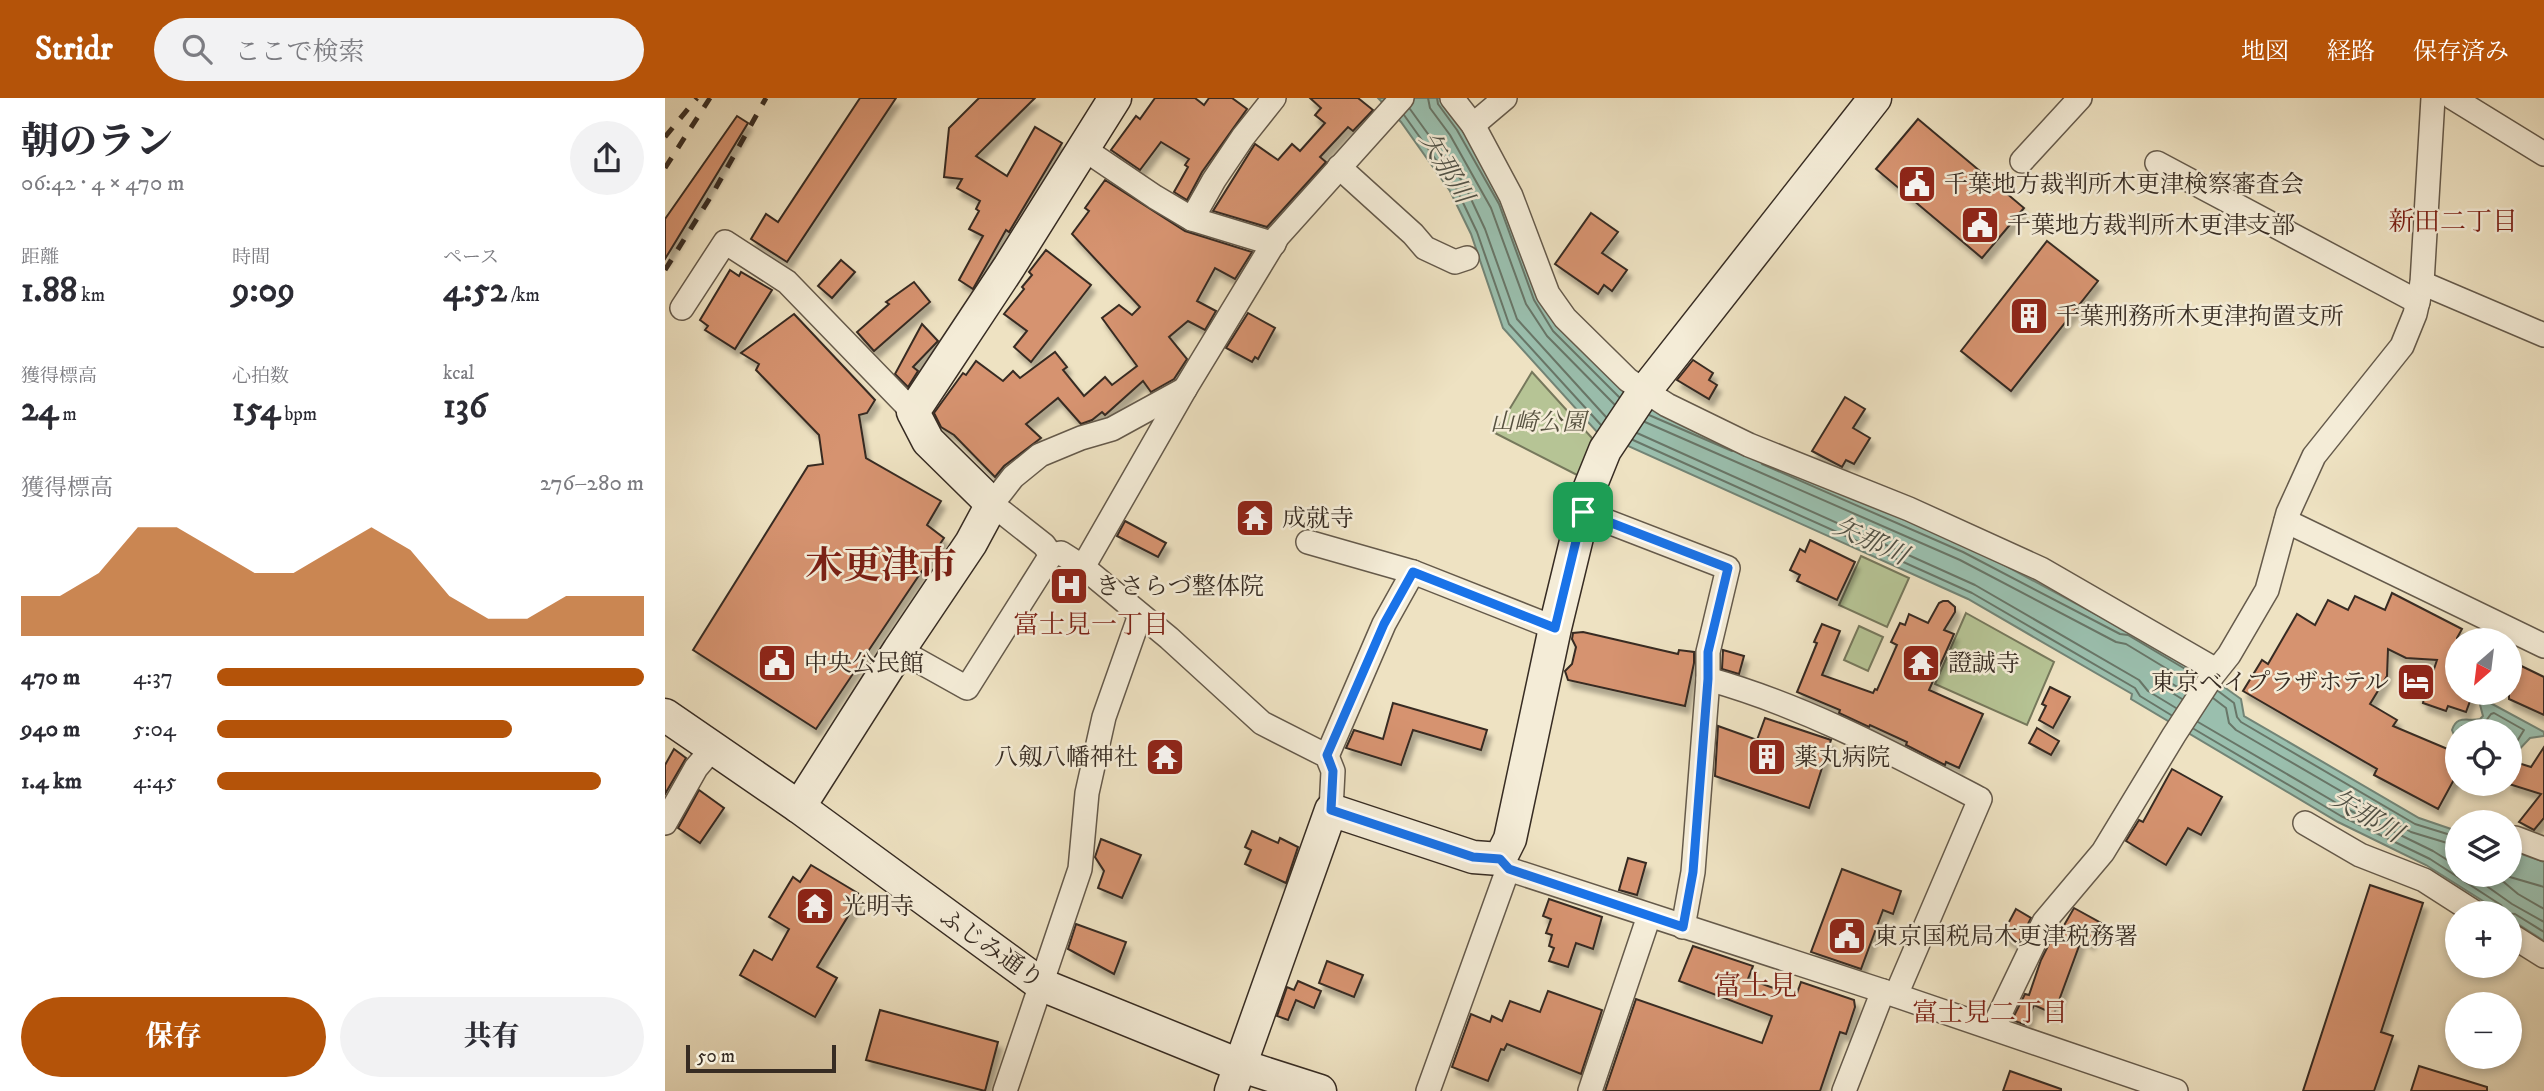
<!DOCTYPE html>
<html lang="ja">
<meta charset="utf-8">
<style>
body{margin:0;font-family:"IM FELL DW Pica","Noto Serif JP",serif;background:#f2f2f3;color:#2b2b33;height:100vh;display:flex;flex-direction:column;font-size:26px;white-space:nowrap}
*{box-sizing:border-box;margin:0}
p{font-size:23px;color:#7c7c81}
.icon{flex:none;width:38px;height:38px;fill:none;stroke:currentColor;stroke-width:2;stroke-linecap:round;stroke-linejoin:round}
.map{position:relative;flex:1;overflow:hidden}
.sheet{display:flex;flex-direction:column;background:#fff;width:665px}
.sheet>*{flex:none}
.needle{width:46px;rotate:208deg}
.tools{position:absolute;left:1780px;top:530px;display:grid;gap:14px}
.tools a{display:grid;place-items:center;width:77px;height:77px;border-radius:50%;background:#fff;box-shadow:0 4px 10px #0003;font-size:35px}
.scale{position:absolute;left:21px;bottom:18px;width:150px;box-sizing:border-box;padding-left:7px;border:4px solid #372c23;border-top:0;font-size:19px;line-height:24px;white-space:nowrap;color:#372c23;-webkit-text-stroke:5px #f4ecd7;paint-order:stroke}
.pin{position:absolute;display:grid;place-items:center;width:60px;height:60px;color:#fff;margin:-30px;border-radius:14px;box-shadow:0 4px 10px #0006}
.round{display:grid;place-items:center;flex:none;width:74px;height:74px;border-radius:37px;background:#f2f2f3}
.head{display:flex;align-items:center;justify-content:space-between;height:119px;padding:0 21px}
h1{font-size:38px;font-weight:800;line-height:52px}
.figures{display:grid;grid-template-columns:repeat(3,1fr);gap:10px;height:119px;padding:7px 21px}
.figures div{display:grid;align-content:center}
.figures b{font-size:35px;font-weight:800}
.figures small{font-size:19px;font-weight:400}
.figures p{font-size:19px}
.chart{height:196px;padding:14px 21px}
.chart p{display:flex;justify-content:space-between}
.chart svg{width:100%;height:126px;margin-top:7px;fill:#b45309;opacity:.7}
.action{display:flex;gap:14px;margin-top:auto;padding:14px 21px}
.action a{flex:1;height:80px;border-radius:42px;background:#b45309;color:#fff;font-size:28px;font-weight:800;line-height:80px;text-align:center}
.action a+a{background:#f2f2f3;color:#2b2b33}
ul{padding:0 21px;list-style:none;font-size:23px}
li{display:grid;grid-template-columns:112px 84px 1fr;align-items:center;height:52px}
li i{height:18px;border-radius:9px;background:#b45309}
header{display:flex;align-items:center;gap:42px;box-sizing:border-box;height:98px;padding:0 35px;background:#b45309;color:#fff}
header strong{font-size:33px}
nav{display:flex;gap:38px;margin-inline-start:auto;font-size:24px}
.search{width:490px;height:63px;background:#f2f2f3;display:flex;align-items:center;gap:18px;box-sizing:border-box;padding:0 24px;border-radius:38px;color:#7c7c81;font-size:26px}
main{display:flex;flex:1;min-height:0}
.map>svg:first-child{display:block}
.green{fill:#b6c495;stroke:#76785c;stroke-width:2}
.water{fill:#9abfae;stroke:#728476;stroke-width:2}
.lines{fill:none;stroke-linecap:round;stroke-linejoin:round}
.shore{stroke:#687668;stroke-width:2}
.building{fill:#d6936f;stroke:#372c23;stroke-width:2;filter:url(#shadow)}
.street-casing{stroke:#655a4b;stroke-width:26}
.secondary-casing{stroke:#372c23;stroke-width:35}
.street{stroke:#f4ecd7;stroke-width:23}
.secondary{stroke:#f4ecd7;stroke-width:32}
.rail{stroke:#372c23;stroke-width:5;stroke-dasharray:12 12;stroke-linecap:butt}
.route-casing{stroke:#fff;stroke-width:14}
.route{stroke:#1a73e8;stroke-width:9}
.labels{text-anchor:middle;stroke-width:5;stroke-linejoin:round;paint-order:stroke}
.poi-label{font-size:24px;fill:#372c23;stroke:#f4ecd7;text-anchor:start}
.park-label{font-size:24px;font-style:italic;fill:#575240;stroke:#f4ecd7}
.street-label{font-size:24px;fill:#372c23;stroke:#f4ecd7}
.water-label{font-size:26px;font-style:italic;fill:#505146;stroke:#f4ecd7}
.neighbourhood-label{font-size:26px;fill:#7a1f14;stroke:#f4ecd7}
.quarter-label{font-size:28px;fill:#7a1f14;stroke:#f4ecd7}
.town-label{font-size:38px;font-weight:bold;fill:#7a1f14;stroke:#f4ecd7}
</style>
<header>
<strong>Stridr</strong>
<div class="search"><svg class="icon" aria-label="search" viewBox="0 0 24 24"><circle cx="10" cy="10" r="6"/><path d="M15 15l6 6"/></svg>ここで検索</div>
<nav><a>地図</a><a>経路</a><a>保存済み</a></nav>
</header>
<main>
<section class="sheet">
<div class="head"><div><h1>朝のラン</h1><p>06:42 · 4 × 470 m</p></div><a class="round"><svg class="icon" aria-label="share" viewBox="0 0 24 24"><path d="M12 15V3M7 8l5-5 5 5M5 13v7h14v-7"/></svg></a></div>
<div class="figures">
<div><p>距離</p><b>1.88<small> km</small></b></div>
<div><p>時間</p><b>9:09</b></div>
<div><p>ペース</p><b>4:52<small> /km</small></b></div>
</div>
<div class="figures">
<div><p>獲得標高</p><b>24<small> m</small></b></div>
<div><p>心拍数</p><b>154<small> bpm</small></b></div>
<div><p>kcal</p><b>136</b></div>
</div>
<div class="chart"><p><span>獲得標高</span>276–280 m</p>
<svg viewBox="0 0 160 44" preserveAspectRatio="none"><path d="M0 44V30L10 30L20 22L30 6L40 6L50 14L60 22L70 22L80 14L90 6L100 14L110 30L120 38L130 38L140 30L150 30L160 30V44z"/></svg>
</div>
<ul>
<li><b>470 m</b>4:37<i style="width:100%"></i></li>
<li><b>940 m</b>5:04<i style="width:69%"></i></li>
<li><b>1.4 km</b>4:45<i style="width:90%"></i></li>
</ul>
<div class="action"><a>保存</a><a>共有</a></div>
</section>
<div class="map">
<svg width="1879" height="993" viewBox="0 0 1879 993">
<defs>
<filter id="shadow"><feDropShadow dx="4" dy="7" stdDeviation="2" flood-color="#0004"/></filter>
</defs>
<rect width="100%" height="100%" fill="#eee2c2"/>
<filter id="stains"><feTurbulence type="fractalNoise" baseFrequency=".00286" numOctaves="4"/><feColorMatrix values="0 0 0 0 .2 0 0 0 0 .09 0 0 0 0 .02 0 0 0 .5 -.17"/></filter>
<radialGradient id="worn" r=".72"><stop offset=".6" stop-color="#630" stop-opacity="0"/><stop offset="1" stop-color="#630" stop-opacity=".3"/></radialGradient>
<g class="green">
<polygon points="867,274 927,340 916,379 830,335"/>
<polygon points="1196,458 1244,480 1222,529 1174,507"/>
<polygon points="1301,515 1389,564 1362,627 1270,586"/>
<polygon points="1194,528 1218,539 1203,573 1179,562"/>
</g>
<g class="water">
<polygon points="713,0 777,0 798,28 840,103 894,228 959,294 993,313 1302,447 1538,574 1576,601 1579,618 1754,720 1792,733 1792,777 1844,777 1845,752 1879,764 1879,843 1845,821 1844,816 1837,815 1761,767 1673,724 1466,601 1467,596 1303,501 932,334 838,230 806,136 785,93 736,24"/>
<path d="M1818,601l61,33v4l-14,2 -14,15 -6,-5 -1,-16h-52l-1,8 -4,-10c5,-16 16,-8 28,-11l3,-3 -4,-15z"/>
</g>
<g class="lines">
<g class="shore">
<polyline points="763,0 765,10 785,37 826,110 861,206 882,238 949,306"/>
<polyline points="772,0 773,6 792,32 834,106 869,202 888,233 954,299"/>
<polyline points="745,11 799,86 820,131 852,221 941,319"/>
<polyline points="739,17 791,90 812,134 844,226 936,327"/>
<polyline points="984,317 1067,353"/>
<polyline points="980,324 1295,462 1451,544 1461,546 1527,586"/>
<polyline points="972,335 1310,487 1474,582 1483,593 1511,610"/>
<polyline points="968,342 1307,495 1470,590 1475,598 1506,617"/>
<polyline points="1097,366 1298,454 1455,536 1463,537 1532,578"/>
<polyline points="1553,593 1569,605 1572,619 1576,624 1750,726 1792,739"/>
<polyline points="1548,600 1561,610 1564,625 1571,632 1746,734 1792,748"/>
<polyline points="1517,601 1491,585 1489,579 1494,578 1521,594"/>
<polyline points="1533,624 1680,710 1768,753 1792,768"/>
<polyline points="1529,631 1676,718 1765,761 1836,807 1841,815 1850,816 1879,834"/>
<polyline points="1795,634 1797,628 1818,627 1826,616 1829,615 1859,632 1851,645 1844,646"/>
<polyline points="1806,777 1847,806 1879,824"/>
<polyline points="1879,789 1838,777 1834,780 1853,796 1879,811"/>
</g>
</g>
<g class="building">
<polygon points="195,0 231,0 122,164 86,141 101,116 113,124"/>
<polygon points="314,0 370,0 311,58 342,78 370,29 397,45 344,134 341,132 308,191 294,182 318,138 304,131 314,113 311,111 315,103 292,90 297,81 279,79 284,30"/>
<polygon points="490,0 530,0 539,7 544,0 567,0 582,11 537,74 522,102 509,94 523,69 520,67 524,61 496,44 475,72 446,52 471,18 475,21"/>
<polygon points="645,0 693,0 708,12 688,33 683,29 655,59 661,64 602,129 548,113 590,46 613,62 627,46 635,53 660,25 650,17 656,10"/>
<polygon points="72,18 83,25 0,161 0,121"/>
<polygon points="1253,21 1359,110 1317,160 1211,71"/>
<polygon points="440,82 520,133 587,154 570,181 550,170 532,203 551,213 540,232 523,223 504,239 522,261 509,281 486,294 478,283 440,317 437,314 427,322 416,326 393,300 361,326 376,340 339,368 330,379 289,337 276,329 269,315 298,275 301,277 311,263 338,283 348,273 355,280 390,254 402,269 398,272 419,298 440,279 447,287 472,268 437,220 454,207 467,217 475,209 407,136 424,113 420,110"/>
<polygon points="926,115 953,134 937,155 962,172 947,193 939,187 933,196 890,166"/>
<polygon points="1382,143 1433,183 1346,293 1296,253"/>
<polygon points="381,152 426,187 366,264 349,249 362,233 339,216 359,191 357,189 367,177 364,174"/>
<polygon points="176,162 190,174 167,200 153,188"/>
<polygon points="65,172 74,178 76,174 107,192 70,251 40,232 43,228 35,222"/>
<polygon points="249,184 265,204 209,253 192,234 224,206 221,204"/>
<polygon points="583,215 610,230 593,261 590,259 587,264 561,250"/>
<polygon points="129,216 210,302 202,315 194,317 201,360 276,403 262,427 279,440 151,631 28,552 143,368 158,366 154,337 91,272 94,266 76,255"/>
<polygon points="257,226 273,243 248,269 253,273 243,289 230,276"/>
<polygon points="1028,262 1048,275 1044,282 1052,287 1044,301 1012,282"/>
<polygon points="1180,299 1200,311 1188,330 1205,340 1189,366 1181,362 1177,369 1147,353"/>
<polygon points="460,423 501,445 493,459 452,438"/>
<polygon points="1145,442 1190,464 1172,502 1132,483 1135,477 1125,472 1135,451 1140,454"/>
<polygon points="1727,495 1797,531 1792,540 1792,595 1808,595 1801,614 1783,608 1781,613 1758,605 1759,600 1753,598 1754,595 1761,595 1772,562 1741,560 1723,551 1722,578 1705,606 1732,622 1728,628 1792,655 1792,676 1773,711 1709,677 1712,671 1578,593 1597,562 1603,566 1632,516 1650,527 1663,502 1683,512 1690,498 1720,512"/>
<polygon points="1278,503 1283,503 1290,509 1290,514 1279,532 1289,536 1264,592 1318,616 1294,670 1281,664 1280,667 1241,647 1242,644 1205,627 1204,629 1174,615 1175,612 1132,594 1152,545 1149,544 1157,526 1175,533 1157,577 1208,595 1210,591 1212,592 1232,547 1226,544 1235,525 1240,527 1244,516 1263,525 1274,505"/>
<polygon points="918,534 1013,556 1014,552 1029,554 1029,565 1020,608 903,582 900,573 907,566 911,549 907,541 908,535"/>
<polygon points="1058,552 1079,558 1074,576 1057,571"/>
<polygon points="1844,562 1879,579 1879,617 1844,601"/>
<polygon points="1385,589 1405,599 1388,630 1374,622 1381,608 1377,606"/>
<polygon points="728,605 822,632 816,652 748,632 736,667 681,650 689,632 718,641"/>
<polygon points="1100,620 1166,642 1144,710 1050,678 1053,628 1092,642"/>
<polygon points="1372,630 1394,643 1386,657 1364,645"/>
<polygon points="1879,649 1879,720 1869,732 1854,724 1876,696 1844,686 1844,662 1866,669"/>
<polygon points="9,651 21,660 0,696 0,667"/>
<polygon points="1507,671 1557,699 1536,737 1523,730 1501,767 1461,743 1474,722 1478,724"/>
<polygon points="34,692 59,710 35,745 13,730"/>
<polygon points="587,733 613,745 615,740 633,749 621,785 580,766 586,752 580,749"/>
<polygon points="436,741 476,757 457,800 433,790 439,773 430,759"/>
<polygon points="963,760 981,765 972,797 954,792"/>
<polygon points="146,767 196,797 152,869 172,880 150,919 75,877 89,852 107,862 124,831 104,819 128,779 135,784"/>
<polygon points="1177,771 1236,793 1228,816 1218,812 1196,871 1146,854"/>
<polygon points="1705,787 1758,805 1716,934 1728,938 1709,993 1638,993"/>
<polygon points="884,801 937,819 928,851 911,845 903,869 884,863 889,850 884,848 887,837 881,835 886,821 878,818"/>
<polygon points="1409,810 1436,825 1425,845 1417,840 1389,916 1369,907 1361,927 1347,922 1360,896 1364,897 1376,862 1390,834 1394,836"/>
<polygon points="1351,811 1366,820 1353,846 1337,837"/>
<polygon points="411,826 461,844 449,876 403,851"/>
<polygon points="1028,848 1088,868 1083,881 1131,898 1136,884 1189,902 1190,909 1181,936 1175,934 1155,993 940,993 971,901 1097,945 1107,918 1014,883"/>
<polygon points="662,863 698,877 689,899 654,885"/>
<polygon points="633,883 656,893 649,910 631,902 623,922 612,918 622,889 629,892"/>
<polygon points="883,893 937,912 916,976 842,946 839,952 836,951 823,983 787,969 806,916 825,924 827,918 837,923 845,903 875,914"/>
<polygon points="215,912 333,944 320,993 201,962"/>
<polygon points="1754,968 1822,989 1822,993 1746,993"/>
<polygon points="1345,973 1396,991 1396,993 1338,993"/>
</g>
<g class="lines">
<g class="street-casing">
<g id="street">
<polyline points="787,0 808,27 846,98 883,196 900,220 963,282 1002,307 1084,347 1244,411 1376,471 1551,572"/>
<polyline points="1788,0 1879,56"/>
<polyline points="808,27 840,0"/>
<polyline points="419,51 490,99 527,121 609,146"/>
<polyline points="1357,63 1415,0"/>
<polyline points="1492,65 1753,204"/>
<polyline points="674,69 748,136 760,150 790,164 802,160"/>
<polyline points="527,121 549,82 578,39 609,0"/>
<polyline points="1757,185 1879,237"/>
<polyline points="17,210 60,144 122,184 248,314"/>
<polyline points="918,414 1063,470 1043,554 1043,581 1028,774 1018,829"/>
<polyline points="1621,423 1879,548"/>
<polyline points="643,444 748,474 890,530"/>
<polyline points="386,457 396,455 418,469 504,540 597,625 662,658 668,673 666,712"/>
<polyline points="386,457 379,447 327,406 348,379 375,357 416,340 447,331 520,291"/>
<polyline points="418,469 520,291 613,138 737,0"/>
<polyline points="234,552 302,590 386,457"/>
<path d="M1043,581c97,27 184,74 272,120l-84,196"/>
<polyline points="662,658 719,526 748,474"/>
<polyline points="0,725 31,670 48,650"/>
<polyline points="1640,725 1695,757 1759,782 1812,816"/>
<polyline points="1850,740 1879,751"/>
<polyline points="835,761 843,771 1218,893 1511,993"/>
<polyline points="1844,836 1879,858"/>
<polyline points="1328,930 1379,824 1438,754 1509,637 1548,577 1564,557 1602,492 1623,415 1649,358 1737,248 1750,216 1757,185 1768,0"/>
<polyline points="340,993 415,771 422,695 439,619 475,517"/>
<polyline points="763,993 843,771"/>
<polyline points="925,993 984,818"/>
<polyline points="1179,993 1218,893"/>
</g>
</g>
<g class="secondary-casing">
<g id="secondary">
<polyline points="0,617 134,709 377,887 574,967 655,993"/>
<polyline points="134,709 234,552 306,445 327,406 263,343 248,314 344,169 450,0"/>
<polyline points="566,993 666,712 808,759 835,761 845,741 890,530 923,394 940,352 976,298 1210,0"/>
</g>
</g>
<use href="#street" class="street"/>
<use href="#secondary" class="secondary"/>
<g class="rail">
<polyline points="0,39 32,0"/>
<polyline points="0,70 45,0"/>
<polyline points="0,172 48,95 101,0"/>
</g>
</g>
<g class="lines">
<g class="route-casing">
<polygon id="route" points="918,414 1063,470 1043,554 1043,581 1028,774 1018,829 844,771 835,761 808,759 666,712 668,673 662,657 719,526 748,474 890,530"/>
</g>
<use href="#route" class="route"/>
</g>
<defs>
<g id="civic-square" transform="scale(2.0125)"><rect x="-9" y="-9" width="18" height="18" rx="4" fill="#8f2418" stroke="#f4ecd7"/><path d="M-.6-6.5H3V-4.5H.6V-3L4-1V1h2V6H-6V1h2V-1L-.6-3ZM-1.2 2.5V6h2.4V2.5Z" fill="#fff"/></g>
<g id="building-square" transform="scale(2.0125)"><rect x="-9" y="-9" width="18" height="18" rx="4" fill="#8f2418" stroke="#f4ecd7"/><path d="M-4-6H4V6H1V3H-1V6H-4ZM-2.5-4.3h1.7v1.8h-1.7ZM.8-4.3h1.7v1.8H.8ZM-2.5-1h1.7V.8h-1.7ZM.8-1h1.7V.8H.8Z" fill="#fff"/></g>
<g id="temple-square" transform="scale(2.0125)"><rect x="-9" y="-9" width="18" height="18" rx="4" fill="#8f2418" stroke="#f4ecd7"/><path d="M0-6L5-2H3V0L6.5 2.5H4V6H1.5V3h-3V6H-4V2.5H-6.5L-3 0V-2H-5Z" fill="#fff"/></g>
<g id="hospital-square" transform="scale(2.0125)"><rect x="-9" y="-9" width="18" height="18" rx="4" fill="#8f2418" stroke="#f4ecd7"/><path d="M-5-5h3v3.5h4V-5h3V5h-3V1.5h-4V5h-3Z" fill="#fff"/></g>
<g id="hotel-square" transform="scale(2.0125)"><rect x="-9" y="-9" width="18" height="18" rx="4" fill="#8f2418" stroke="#f4ecd7"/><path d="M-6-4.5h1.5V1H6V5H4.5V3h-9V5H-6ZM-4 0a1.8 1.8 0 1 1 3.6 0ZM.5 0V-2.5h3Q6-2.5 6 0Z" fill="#fff"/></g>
</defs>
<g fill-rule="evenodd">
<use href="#civic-square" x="1252" y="86"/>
<use href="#civic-square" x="1315" y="127"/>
<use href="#building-square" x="1364" y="218"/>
<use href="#temple-square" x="590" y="420"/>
<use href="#hospital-square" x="404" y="488"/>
<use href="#civic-square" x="112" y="565"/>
<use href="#temple-square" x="1256" y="565"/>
<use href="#hotel-square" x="1751" y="584"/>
<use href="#temple-square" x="500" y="659"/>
<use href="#building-square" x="1102" y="659"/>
<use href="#temple-square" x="150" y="808"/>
<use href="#civic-square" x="1182" y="838"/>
</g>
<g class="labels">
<g class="poi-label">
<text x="1279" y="94">千葉地方裁判所木更津検察審査会</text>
<text x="1342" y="135">千葉地方裁判所木更津支部</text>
<text x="1391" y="226">千葉刑務所木更津拘置支所</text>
<text x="617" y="428">成就寺</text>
<text x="431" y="496">きさらづ整体院</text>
<text x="139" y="573">中央公民館</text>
<text x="1283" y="573">證誠寺</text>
<text x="1724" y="592" text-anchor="end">東京ベイプラザホテル</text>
<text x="473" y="667" text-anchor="end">八剱八幡神社</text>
<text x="1129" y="667">薬丸病院</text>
<text x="177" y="816">光明寺</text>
<text x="1209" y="846">東京国税局木更津税務署</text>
</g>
<g class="park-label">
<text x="873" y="332">山崎公園</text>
</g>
<g class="street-label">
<text transform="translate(327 850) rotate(35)" y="8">ふじみ通り</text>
</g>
<g class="water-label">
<text transform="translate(782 69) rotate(59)" y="9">矢那川</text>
<text transform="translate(1206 442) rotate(25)" y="9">矢那川</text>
<text transform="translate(1702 717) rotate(31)" y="9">矢那川</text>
</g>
<g class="neighbourhood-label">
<text x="1788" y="132">新田二丁目</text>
<text x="426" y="535">富士見一丁目</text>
<text x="1325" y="923">富士見二丁目</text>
</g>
<g class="quarter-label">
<text x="1090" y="897">富士見</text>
</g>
<g class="town-label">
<text x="216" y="480">木更津市</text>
</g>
</g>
<rect width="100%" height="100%" filter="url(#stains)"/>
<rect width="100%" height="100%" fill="url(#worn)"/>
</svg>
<div class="tools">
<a><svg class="needle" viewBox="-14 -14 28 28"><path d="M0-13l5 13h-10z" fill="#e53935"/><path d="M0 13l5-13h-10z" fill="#7c7c81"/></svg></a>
<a><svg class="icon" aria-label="locate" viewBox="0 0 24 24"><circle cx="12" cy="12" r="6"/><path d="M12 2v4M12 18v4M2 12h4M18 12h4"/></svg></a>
<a><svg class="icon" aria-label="layers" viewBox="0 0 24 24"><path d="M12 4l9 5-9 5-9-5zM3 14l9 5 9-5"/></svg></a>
<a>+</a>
<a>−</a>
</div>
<div class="scale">50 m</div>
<div class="pin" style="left:918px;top:414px;background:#1e9e55"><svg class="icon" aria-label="arrive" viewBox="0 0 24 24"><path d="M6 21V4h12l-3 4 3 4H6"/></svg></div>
</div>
</main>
